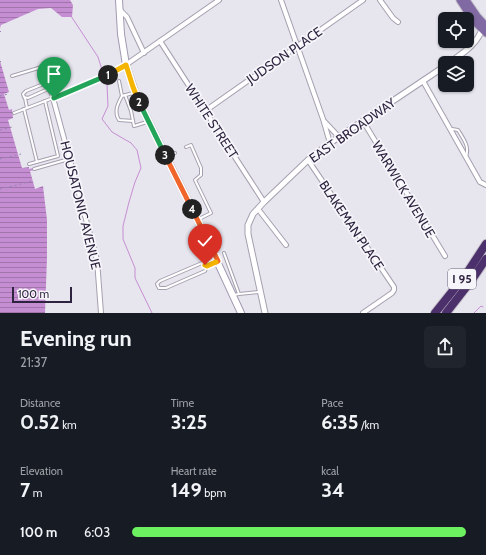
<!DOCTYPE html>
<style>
body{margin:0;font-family:Cabin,sans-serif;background:#20242c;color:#f1f3f6;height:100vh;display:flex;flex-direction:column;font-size:15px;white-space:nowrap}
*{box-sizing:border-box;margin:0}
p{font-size:13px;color:#9ea1a6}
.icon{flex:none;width:22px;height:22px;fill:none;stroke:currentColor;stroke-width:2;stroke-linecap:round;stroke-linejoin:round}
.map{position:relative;height:313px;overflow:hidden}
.drawer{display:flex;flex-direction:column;background:#171b24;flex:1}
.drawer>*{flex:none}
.fabs{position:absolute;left:438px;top:12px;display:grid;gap:8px}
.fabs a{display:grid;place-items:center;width:36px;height:36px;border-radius:6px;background:#171b24;box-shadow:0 1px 3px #0004;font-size:20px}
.scale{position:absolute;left:12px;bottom:10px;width:60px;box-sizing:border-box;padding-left:4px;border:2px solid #2f2440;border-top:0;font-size:11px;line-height:14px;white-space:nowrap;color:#2f2440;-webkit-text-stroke:3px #f6f6fa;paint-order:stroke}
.pin{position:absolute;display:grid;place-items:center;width:34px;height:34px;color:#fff;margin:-41px -17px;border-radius:50% 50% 50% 0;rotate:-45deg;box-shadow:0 0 4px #0007}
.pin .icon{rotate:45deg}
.km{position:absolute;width:20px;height:20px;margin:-10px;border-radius:50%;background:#222;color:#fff;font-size:11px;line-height:20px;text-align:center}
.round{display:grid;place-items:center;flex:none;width:42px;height:42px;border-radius:6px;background:#20242c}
.overview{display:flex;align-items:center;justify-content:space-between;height:68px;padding:0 20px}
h1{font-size:22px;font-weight:700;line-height:30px}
.metrics{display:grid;grid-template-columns:repeat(3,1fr);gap:6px;height:68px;padding:4px 20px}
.metrics div{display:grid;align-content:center}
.metrics b{font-size:20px;font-weight:700}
.metrics small{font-size:11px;font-weight:400}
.metrics p{font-size:11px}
ul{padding:0 20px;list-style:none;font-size:13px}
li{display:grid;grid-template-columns:64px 48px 1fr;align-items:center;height:30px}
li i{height:10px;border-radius:5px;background:#6cf160}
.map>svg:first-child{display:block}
.water{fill:url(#water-rules)}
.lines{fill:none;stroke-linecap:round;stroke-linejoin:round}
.stream{stroke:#c68ed2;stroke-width:1}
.service-casing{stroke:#a5a0af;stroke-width:4}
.minor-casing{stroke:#a5a0af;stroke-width:6}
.tertiary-casing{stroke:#a5a0af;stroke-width:7}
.secondary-casing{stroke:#a29ab2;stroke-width:8}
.primary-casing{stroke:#c5c2ca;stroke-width:9}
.motorway-casing{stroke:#c5c2ca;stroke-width:10}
.path{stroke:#9586b1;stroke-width:1;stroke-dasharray:2 3;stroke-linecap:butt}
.service{stroke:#fff;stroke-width:2}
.minor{stroke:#fff;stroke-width:4}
.tertiary{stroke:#fff;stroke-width:5}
.secondary{stroke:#fff;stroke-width:6}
.primary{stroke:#816aa3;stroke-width:7}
.motorway{stroke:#4c306c;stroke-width:8}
.split-1-casing{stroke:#fff;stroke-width:8}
.split-2-casing{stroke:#fff;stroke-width:8}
.split-3-casing{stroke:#fff;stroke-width:8}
.split-4-casing{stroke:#fff;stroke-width:8}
.split-5-casing{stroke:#fff;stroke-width:8}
.split-6-casing{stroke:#fff;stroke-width:8}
.split-1{stroke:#22a559;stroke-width:5}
.split-2{stroke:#f5b400;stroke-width:5}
.split-3{stroke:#22a559;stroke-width:5}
.split-4{stroke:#f0652b;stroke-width:5}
.split-5{stroke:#f0652b;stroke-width:5}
.split-6{stroke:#f5b400;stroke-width:5}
.labels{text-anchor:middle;stroke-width:3.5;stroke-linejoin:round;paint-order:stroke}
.shield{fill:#f6f6fa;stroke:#6b6378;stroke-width:1}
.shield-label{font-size:12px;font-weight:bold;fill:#2f2440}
.street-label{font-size:13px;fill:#2f2440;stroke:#f6f6fa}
</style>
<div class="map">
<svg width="486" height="313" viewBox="0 0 486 313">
<defs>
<pattern id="water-rules" width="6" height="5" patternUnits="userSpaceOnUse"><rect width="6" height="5" fill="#c68ed2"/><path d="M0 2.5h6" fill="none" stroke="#a174ac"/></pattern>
</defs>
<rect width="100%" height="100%" fill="#e7e5ee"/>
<g class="water">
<polygon points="0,0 70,0 73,5 72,17 62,17 51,8 38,9 1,25 0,28"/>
<polygon points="0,61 9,92 4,94 9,110 12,109 13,118 8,120 22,168 29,167 29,169 33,168 34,170 30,171 35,189 43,186 47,220 47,258 45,313 0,313"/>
</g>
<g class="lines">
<g class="stream">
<polyline points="71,16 98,57 104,76"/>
<polyline points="105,79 107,85 108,106 102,119 112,132 131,143 137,150 141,168 135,182 129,202 123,226 123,239 135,268 135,278 152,313"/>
<polyline points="474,313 481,306 483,307"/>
</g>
<g class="service-casing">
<g id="service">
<polyline points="12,76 45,66"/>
<polyline points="119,81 122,96 133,93"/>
<polyline points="46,83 26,91 23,94 24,97 28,98 48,89"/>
<polyline points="125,95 131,111 134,126 147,122"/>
<path d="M122,96c-5,9 -8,16 -3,24l14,1"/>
<polyline points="25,98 27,108"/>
<polyline points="24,109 37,162"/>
<polyline points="14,113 53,98 38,68"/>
<path d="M452,129l6,1c5,8 12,17 8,26"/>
<polyline points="186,147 191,145 201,168 201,175 195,180 211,213 199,219"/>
<polyline points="167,157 175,153"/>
<polyline points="29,164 58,156 45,101"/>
<polyline points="34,169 69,159"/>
<polyline points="224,253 239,294 234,295"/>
<polyline points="207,266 205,271 166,288 159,288 157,284 160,281 202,263 207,266 217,261"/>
<polyline points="239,294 259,292"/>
</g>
</g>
<g class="minor-casing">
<g id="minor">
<polyline points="281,0 323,119 330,143"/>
<polyline points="380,0 393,18 398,22"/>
<polyline points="120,10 127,17 144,53"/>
<polyline points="160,41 264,202"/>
<polyline points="423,81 480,182 486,185"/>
<polyline points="205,111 363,0"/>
<polyline points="324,121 339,137"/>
<polyline points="363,121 445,256"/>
<polyline points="308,160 394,287 394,290 392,293 363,313"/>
<polyline points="258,209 286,245"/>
<polyline points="101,313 97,260 53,98 117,71 219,0"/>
</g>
</g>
<g class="tertiary-casing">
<g id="tertiary">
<path d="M449,63c14,-10 28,-18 34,-36"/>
<polyline points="265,313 248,234 248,225 253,214 264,202 308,160 330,143 445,66"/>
</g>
</g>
<g class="secondary-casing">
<polyline id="secondary" points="119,0 121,34 126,65 137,98 203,231 241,313"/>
</g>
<g class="primary-casing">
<g id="primary">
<polyline points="460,0 473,20 486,33"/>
<polyline points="466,0 477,16 486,26"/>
</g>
</g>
<g class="motorway-casing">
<g id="motorway">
<polyline points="435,313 467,273 486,244"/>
<polyline points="446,313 471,281 486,259"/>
</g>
</g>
<g class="path">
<polyline points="0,32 1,31"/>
<polyline points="0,62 1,61"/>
<polyline points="0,96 8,94"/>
<polyline points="0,130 12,127"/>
<polyline points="0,159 21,154"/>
<polyline points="0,189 33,181"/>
</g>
<use href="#service" class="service"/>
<use href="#minor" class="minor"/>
<use href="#tertiary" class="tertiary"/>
<use href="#secondary" class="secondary"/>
<use href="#primary" class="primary"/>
<use href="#motorway" class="motorway"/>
</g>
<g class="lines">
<g class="split-1-casing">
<polyline id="split-1" points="54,98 108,75"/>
</g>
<g class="split-2-casing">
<polyline id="split-2" points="108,75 126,65 133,87 139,102"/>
</g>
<g class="split-3-casing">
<polyline id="split-3" points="139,102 165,155"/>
</g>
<g class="split-4-casing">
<polyline id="split-4" points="165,155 192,209"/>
</g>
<g class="split-5-casing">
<polyline id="split-5" points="192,209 218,261 216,262"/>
</g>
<g class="split-6-casing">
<polyline id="split-6" points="205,265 207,266 216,262"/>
</g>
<use href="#split-1" class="split-1"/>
<use href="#split-2" class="split-2"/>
<use href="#split-3" class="split-3"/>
<use href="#split-4" class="split-4"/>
<use href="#split-5" class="split-5"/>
<use href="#split-6" class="split-6"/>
</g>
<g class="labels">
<rect class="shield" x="448" y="269" width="28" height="20" rx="3"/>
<g class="shield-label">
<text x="462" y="283">I 95</text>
</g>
<g class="street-label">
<text transform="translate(284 55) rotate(-35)" y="5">JUDSON PLACE</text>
<text transform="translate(212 121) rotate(57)" y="5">WHITE STREET</text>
<text transform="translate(352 130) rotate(-35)" y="5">EAST BROADWAY</text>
<text transform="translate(404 189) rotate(59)" y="5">WARWICK AVENUE</text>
<text transform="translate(81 205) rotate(76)" y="5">HOUSATONIC AVENUE</text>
<text transform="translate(352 225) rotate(56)" y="5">BLAKEMAN PLACE</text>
</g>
</g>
</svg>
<div class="fabs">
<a><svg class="icon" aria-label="locate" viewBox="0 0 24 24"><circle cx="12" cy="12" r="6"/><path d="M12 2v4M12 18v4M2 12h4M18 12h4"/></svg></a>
<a><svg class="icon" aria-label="layers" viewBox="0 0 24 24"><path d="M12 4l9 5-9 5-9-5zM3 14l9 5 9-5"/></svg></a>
</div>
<div class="scale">100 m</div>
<div class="pin" style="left:54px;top:98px;background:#1e9e55"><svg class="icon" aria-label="arrive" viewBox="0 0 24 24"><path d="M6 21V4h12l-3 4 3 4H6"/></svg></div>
<div class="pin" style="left:205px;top:265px;background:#d93025"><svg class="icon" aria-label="check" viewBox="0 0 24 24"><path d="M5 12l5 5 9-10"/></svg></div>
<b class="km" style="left:108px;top:75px">1</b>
<b class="km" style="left:139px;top:102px">2</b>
<b class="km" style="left:165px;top:155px">3</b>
<b class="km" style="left:192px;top:209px">4</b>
</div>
<section class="drawer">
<div class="overview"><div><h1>Evening run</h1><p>21:37</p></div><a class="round"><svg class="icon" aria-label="share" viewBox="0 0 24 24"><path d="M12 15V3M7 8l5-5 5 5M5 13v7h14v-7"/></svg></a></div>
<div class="metrics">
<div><p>Distance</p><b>0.52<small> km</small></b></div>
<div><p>Time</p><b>3:25</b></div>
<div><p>Pace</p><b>6:35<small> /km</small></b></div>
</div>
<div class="metrics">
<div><p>Elevation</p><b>7<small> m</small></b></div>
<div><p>Heart rate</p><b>149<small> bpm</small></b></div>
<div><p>kcal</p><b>34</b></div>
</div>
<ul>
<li><b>100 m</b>6:03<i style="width:100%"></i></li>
</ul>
</section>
